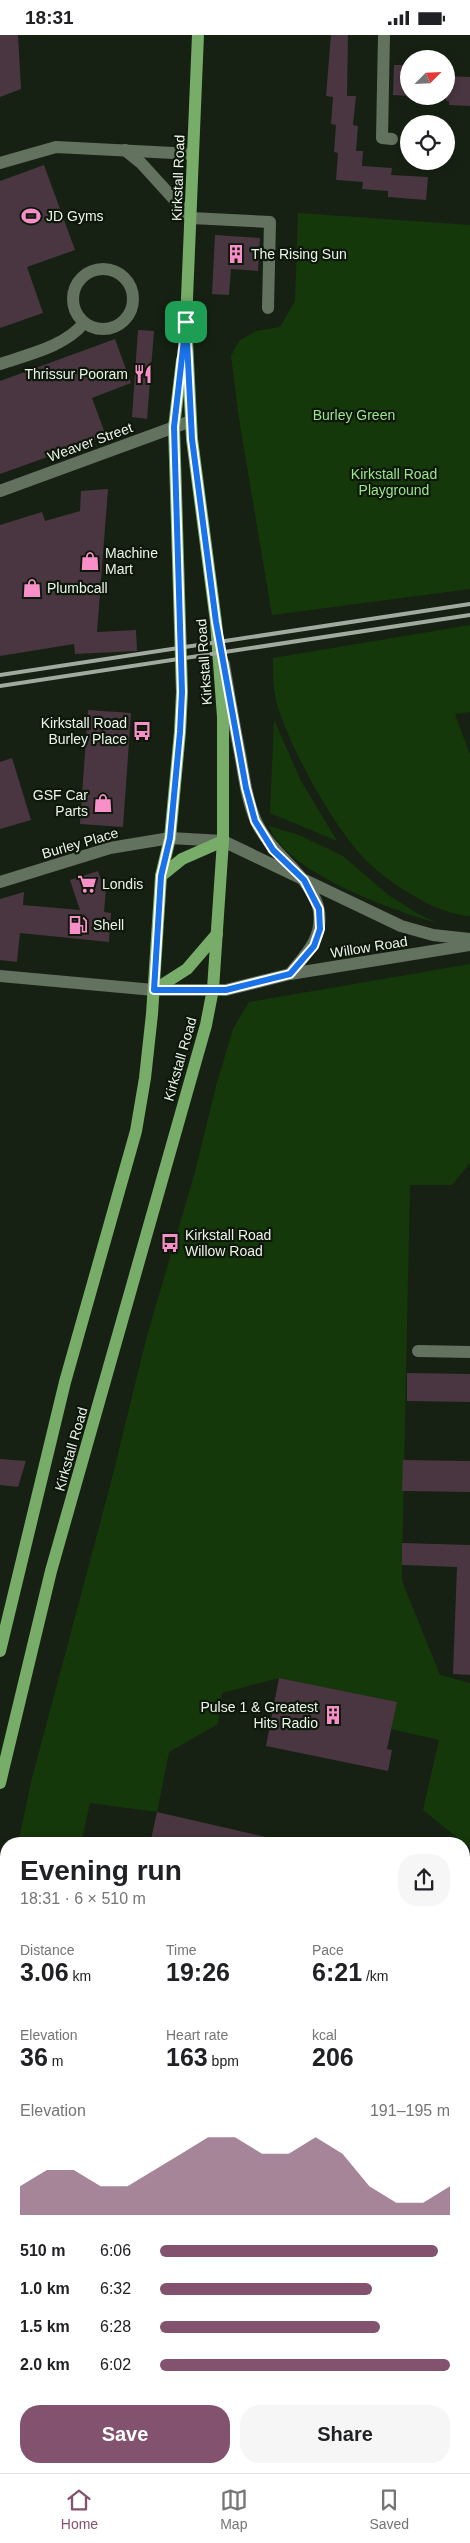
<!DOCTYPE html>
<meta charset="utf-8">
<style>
body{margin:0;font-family:Helvetica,sans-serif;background:#f6f6f6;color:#202124;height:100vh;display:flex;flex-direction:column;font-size:19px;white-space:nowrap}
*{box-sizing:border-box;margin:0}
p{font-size:16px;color:#757577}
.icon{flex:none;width:28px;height:28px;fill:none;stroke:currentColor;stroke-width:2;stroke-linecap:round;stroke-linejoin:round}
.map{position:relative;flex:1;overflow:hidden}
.panel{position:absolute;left:0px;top:1802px;width:470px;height:636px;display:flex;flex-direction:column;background:#fff;border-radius:20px 20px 0 0;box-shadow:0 2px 8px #0003}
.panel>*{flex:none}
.needle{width:32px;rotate:66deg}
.fabs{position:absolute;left:400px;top:15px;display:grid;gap:10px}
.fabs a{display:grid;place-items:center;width:55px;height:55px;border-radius:50%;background:#fff;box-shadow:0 2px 8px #0003;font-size:25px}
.pin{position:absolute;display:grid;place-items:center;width:42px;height:42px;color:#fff;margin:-21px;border-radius:10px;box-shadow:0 2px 8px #0006}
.round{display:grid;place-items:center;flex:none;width:52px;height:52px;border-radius:20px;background:#f6f6f6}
.overview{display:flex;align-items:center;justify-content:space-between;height:85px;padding:0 20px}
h1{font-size:28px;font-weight:700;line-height:38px}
.stats{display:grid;grid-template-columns:repeat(3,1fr);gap:8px;height:85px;padding:5px 20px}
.stats div{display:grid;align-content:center}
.stats b{font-size:25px;font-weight:700}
.stats small{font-size:14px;font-weight:400}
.stats p{font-size:14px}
.chart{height:140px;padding:10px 20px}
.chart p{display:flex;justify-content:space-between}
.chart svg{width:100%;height:90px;margin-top:5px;fill:#82526e;opacity:.7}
.cta{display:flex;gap:10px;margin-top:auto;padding:10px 20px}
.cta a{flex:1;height:58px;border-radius:20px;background:#82526e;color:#fff;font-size:20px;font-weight:700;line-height:58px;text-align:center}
.cta a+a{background:#f6f6f6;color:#202124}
ul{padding:0 20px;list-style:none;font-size:16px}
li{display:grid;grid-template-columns:80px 60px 1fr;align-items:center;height:38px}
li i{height:12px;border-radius:6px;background:#82526e}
.status{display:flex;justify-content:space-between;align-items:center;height:35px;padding:0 25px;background:#fff;direction:ltr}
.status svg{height:14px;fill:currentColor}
.dock{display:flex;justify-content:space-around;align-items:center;height:70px;border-top:1px solid #e0e0e0;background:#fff;font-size:14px;color:#757577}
.dock a{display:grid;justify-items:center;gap:2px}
.dock .on{color:#82526e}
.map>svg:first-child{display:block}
.green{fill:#15380a}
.building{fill:#493640}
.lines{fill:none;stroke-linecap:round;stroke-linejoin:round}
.street{stroke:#63715f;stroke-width:12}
.secondary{stroke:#63715f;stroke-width:12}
.primary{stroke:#78ad69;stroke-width:12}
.rail{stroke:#a1aa9f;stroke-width:4}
.route-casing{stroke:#fff;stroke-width:10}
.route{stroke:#1a73e8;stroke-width:6}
.labels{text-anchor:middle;stroke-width:4.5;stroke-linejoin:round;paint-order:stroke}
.street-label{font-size:14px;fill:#ecf4ea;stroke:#0d170a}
.poi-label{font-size:14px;fill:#ecf4ea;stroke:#0d170a;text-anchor:start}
.park-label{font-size:14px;fill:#9de58a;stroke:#0d170a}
</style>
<div class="status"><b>18:31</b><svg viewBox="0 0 49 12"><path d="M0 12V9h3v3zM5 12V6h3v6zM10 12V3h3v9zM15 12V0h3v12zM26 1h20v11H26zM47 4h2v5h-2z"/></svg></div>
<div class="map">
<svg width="470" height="2438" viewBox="0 0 470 2438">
<rect width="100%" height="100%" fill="#162113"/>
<g class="green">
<polygon points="298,178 470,190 470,554 272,580 239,384 231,321 239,306 256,296 280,292 295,266"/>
<path d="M470,590v87l-15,2 15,41v161c-31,-1 -78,-31 -100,-52 -33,-30 -83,-120 -94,-164 -3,-14 -3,-27 -3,-42z"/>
<polygon points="274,685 301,746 337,806 270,778"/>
<path d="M269,791l30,9 44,21 44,38 31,20 19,9c-45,-13 -152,-51 -168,-97z"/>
<polygon points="470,929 470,1128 452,1150 410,1150 402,1530 402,1546 440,1640 470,1648 470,1813 423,1775 439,1705 391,1694 396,1667 279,1643 222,1658 218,1689 169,1717 157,1777 90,1768 81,1809 18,1809 31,1747 110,1451 147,1301 195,1137 216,1051 233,994 249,967"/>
<polygon points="6,1863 6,2142 0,2140 0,1901"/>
</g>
<g class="building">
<polygon points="0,0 18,0 21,54 0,62"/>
<polygon points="331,0 348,0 347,61 356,61 353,90 358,91 356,116 363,116 362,131 392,133 391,140 428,142 426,165 388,162 388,156 362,154 363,147 336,145 338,118 334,117 336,90 331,89 333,62 326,61"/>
<polygon points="394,30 409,30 409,61 393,60"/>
<polygon points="446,41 470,42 470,71 449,70 449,66 446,66"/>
<polygon points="44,130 75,215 27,232 43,278 0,293 0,146"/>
<polygon points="215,200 260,203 258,236 231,234 229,260 212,259"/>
<polygon points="138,295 154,296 147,384 132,382"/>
<polygon points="115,304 131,348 92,363 106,401 0,439 0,346"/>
<polygon points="108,454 97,597 136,595 137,616 75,619 74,609 0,621 0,490 42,477 45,486 80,476 81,456"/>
<polygon points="88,675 131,678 123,792 80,789"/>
<polygon points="12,723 31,785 0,794 0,727"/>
<polygon points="98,836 104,853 106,854 104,877 111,878 109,907 20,898 17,927 0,925 0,864 24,857 23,870 80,875 70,845"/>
<polygon points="407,1338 470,1339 470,1367 407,1366"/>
<polygon points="0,1424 26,1426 18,1452 0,1450"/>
<polygon points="403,1425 470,1426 470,1457 402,1456"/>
<polygon points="402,1508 470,1510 470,1640 453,1639 457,1532 402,1530"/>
<polygon points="279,1643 397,1667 387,1714 392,1715 388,1736 266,1711"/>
<polygon points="157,1777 266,1802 265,1809 150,1809"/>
</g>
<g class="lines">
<g class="street">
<polyline points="384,0 382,103 392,104"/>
<polyline points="125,115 141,128 191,183 270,187 268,273"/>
<polyline points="0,128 56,112 193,119"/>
<circle cx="103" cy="264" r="30"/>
<path d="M0,329c29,-10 64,-17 84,-41"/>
<polyline points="0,456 191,386"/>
<polyline points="418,1316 470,1317"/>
<polyline points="0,2188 6,2164"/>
<polyline points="464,2273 470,2273"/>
</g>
<g class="secondary">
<path d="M224,629c5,30 10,60 16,90 4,22 7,47 16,67 14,33 57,56 63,90 4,27 -13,43 -29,63"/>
<polyline points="0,847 110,813 170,803 223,806 401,891 433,900 470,904"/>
<polyline points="0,941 154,955 226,955 290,939 470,910"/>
</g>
<g class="primary">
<polyline points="161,841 182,824 223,806"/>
<polyline points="154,955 187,934 217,899"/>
<polyline points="0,1616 65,1347 136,1096 145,1043 152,979 161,841 170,803 180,697 182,657 174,392 182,325"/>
<polyline points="0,1748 51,1536 206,990 213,954 223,806 223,682 216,587 192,404 186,287 198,0"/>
</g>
<g class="rail">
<polyline points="0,640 470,569"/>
<polyline points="0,651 470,580"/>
</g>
</g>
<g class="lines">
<g class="route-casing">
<polygon id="route" points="186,287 192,404 216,587 246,753 255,786 273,815 304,845 319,874 320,894 314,911 290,939 226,955 154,955 161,841 170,803 180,697 182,657 174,392"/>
</g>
<use href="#route" class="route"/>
</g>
<defs>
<g id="stadium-bare" transform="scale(1.5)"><path d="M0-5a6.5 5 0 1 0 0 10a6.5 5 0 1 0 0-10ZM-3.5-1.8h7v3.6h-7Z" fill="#f98fc9" stroke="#0d170a" stroke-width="2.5" paint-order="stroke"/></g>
<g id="building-bare" transform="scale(1.5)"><path d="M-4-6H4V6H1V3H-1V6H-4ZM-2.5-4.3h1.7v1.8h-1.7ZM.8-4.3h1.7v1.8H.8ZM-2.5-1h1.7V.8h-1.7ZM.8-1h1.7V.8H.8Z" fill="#f98fc9" stroke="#0d170a" stroke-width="2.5" paint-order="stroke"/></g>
<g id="restaurant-bare" transform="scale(1.5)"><path d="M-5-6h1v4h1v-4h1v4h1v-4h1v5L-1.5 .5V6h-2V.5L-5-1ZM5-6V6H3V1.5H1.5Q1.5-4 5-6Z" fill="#f98fc9" stroke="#0d170a" stroke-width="2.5" paint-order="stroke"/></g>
<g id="shop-bare" transform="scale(1.5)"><path d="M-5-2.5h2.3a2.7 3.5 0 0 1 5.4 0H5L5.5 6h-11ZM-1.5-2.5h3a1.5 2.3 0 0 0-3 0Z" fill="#f98fc9" stroke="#0d170a" stroke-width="2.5" paint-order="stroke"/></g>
<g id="bus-bare" transform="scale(1.5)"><path d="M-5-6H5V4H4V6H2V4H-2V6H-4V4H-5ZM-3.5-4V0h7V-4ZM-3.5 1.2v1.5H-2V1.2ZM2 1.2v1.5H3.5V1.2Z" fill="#f98fc9" stroke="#0d170a" stroke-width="2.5" paint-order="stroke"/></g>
<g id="supermarket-bare" transform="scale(1.5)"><path d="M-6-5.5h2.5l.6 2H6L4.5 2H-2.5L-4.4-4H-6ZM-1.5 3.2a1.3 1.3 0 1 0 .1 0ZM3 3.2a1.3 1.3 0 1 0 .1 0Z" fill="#f98fc9" stroke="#0d170a" stroke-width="2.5" paint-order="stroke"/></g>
<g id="fuel-bare" transform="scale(1.5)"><path d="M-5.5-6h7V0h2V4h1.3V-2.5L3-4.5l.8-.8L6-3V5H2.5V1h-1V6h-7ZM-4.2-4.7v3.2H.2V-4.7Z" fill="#f98fc9" stroke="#0d170a" stroke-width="2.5" paint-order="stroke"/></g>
</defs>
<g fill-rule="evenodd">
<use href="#stadium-bare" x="31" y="181"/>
<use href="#building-bare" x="236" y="219"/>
<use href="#restaurant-bare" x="143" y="339"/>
<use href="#shop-bare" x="90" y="526"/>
<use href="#shop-bare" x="32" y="553"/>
<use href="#bus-bare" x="142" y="696"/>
<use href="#shop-bare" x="103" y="768"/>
<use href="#supermarket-bare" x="87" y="849"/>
<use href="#fuel-bare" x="78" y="890"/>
<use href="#bus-bare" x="170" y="1208"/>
<use href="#building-bare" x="333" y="1680"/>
</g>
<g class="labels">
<g class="street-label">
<text transform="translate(178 143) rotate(-88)" y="5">Kirkstall Road</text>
<text transform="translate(90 407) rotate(-20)" y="5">Weaver Street</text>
<text transform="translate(204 627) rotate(-94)" y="5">Kirkstall Road</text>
<text transform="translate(80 808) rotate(-16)" y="5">Burley Place</text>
<text transform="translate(369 912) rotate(-9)" y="5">Willow Road</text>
<text transform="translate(180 1024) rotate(-74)" y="5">Kirkstall Road</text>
<text transform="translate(71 1414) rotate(-74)" y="5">Kirkstall Road</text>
</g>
<g class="poi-label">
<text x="46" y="186">JD Gyms</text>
<text x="251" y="224">The Rising Sun</text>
<text x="128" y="344" text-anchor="end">Thrissur Pooram</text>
<text x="105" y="523">Machine<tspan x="105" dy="16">Mart</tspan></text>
<text x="47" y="558">Plumbcall</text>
<text x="127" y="693" text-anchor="end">Kirkstall Road<tspan x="127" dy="16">Burley Place</tspan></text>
<text x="88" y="765" text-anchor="end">GSF Car<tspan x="88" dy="16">Parts</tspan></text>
<text x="102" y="854">Londis</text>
<text x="93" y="895">Shell</text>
<text x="185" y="1205">Kirkstall Road<tspan x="185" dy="16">Willow Road</tspan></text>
<text x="318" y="1677" text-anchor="end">Pulse 1 &amp; Greatest<tspan x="318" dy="16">Hits Radio</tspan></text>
</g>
<g class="park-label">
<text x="354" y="385">Burley Green</text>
<text x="394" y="444">Kirkstall Road<tspan x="394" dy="16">Playground</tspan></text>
</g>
</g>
</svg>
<div class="fabs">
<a><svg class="needle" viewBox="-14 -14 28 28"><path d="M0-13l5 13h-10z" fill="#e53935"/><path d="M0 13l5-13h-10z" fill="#757577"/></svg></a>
<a><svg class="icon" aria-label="locate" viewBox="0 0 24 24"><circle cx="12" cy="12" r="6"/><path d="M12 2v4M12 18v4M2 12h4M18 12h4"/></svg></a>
</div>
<div class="pin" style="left:186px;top:287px;background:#1e9e55"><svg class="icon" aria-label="arrive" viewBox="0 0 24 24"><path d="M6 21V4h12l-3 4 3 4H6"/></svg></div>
<section class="panel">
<div class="overview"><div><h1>Evening run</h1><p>18:31 · 6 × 510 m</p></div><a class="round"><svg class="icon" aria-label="share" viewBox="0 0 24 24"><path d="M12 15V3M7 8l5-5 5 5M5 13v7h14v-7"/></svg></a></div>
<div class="stats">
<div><p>Distance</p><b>3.06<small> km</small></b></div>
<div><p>Time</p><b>19:26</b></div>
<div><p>Pace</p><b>6:21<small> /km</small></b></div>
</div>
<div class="stats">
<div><p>Elevation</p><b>36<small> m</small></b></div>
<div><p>Heart rate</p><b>163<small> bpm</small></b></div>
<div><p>kcal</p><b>206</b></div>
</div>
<div class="chart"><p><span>Elevation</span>191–195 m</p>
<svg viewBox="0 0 160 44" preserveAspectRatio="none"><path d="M0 44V30L10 22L20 22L30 30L40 30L50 22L60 14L70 6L80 6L90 14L100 14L110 6L120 14L130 30L140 38L150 38L160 30V44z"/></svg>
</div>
<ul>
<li><b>510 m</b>6:06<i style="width:96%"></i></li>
<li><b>1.0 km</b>6:32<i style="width:73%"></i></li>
<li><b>1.5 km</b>6:28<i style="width:76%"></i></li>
<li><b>2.0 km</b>6:02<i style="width:100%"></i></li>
</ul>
<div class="cta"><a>Save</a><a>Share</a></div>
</section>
</div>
<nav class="dock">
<a class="on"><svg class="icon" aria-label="home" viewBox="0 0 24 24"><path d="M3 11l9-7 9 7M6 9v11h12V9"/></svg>Home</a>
<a><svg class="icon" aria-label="map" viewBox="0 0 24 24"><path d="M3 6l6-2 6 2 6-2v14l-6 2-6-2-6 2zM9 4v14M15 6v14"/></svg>Map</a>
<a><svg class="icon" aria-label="saved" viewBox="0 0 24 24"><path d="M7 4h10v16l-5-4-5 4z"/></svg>Saved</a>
</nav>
